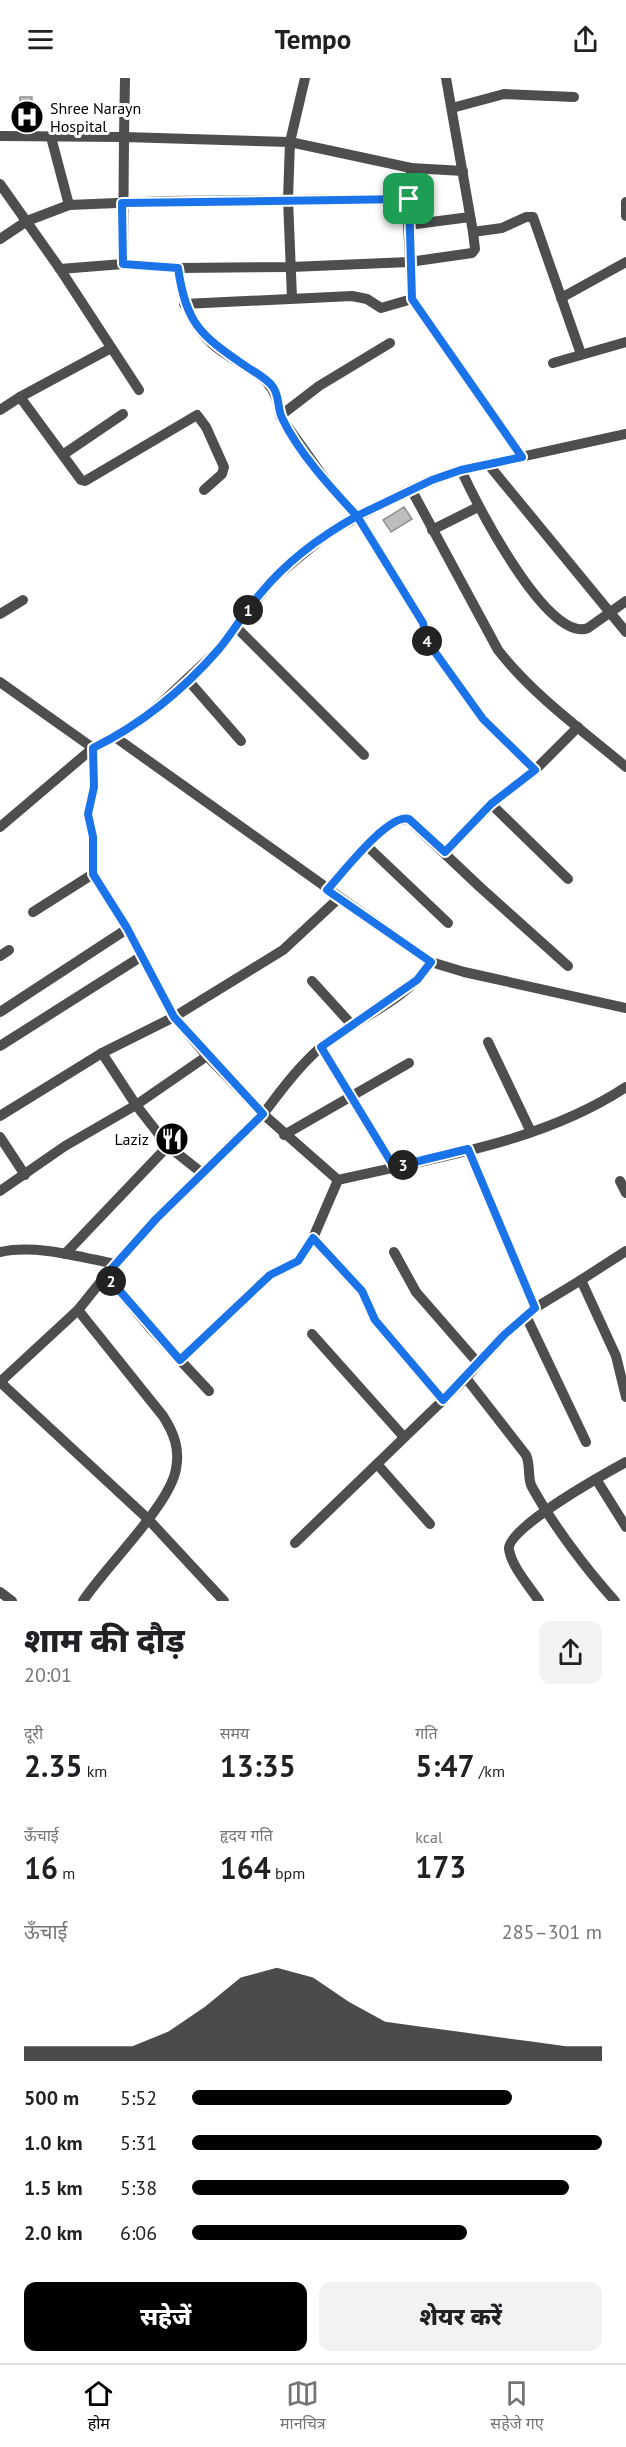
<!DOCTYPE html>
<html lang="hi">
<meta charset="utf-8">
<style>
body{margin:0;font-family:"PT Sans","Noto Sans Devanagari",sans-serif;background:#f2f2f2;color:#202124;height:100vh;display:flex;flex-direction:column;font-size:22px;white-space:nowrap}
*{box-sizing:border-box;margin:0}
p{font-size:20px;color:#757577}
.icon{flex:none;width:33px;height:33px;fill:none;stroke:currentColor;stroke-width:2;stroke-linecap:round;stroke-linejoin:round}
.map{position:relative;height:1523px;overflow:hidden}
.side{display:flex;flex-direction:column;background:#fff;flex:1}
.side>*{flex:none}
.pin{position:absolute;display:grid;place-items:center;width:51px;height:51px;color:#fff;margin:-26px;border-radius:12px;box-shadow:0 3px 9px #0006}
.km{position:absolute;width:30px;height:30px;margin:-15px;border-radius:50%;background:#222;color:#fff;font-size:16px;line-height:30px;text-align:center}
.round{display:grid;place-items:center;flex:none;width:63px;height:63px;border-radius:12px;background:#f2f2f2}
.head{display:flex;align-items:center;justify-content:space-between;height:102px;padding:0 24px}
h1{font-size:33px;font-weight:800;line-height:45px}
.metrics{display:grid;grid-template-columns:repeat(3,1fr);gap:9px;height:102px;padding:6px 24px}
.metrics div{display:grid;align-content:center}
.metrics b{font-size:30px;font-weight:800}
.metrics small{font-size:16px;font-weight:400}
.metrics p{font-size:16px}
.chart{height:168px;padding:12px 24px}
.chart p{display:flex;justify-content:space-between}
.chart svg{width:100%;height:108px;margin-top:6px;fill:#000;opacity:.7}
.primary-button{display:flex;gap:12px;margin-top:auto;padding:12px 24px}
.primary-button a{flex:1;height:69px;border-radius:12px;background:#000;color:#fff;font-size:24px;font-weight:800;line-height:69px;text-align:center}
.primary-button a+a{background:#f2f2f2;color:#202124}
ul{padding:0 24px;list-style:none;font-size:20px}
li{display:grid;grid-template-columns:96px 72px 1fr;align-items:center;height:45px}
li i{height:15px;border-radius:8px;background:#000}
header{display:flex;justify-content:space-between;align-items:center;height:78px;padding:0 24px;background:#fff;font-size:27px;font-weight:800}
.tabs{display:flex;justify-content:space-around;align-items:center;height:84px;border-top:2px solid #e0e0e0;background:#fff;font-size:16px;color:#757577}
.tabs a{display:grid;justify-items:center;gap:3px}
.tabs .active{color:#000}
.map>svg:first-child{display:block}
.building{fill:#bebebe;stroke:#929292;stroke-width:1.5}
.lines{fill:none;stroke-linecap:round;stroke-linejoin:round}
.minor{stroke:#4e4e4e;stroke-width:10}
.route-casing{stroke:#fff;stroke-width:12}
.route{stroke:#1a73e8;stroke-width:8}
.labels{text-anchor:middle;stroke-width:6;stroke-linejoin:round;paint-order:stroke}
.poi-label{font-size:16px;fill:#000;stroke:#fff;text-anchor:start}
</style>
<header><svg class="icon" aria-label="menu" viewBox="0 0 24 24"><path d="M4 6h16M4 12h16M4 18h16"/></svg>Tempo<svg class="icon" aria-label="share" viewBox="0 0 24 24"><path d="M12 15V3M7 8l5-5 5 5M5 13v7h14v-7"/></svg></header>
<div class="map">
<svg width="626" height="1523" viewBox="0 0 626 1523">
<rect width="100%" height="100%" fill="#fff"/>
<g class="building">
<polygon points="20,19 32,19 32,49 19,49"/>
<polygon points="404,429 412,441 391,454 383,442"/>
</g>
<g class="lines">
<g class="minor">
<polyline points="452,30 504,16 574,19"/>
<polyline points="0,58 124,59 125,0"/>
<polyline points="51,59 69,127 165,123 409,121"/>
<polyline points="411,90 463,93"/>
<polyline points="0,106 60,191 139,312"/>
<polyline points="626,124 626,138"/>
<polyline points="408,147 470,139"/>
<polyline points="473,154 502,150 526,139 533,139 581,276"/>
<polyline points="0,161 27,143 69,127"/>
<polyline points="123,186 124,59 290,64 411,90 408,147 412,221 522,379"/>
<path d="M178,190c4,29 11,54 33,75 29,27 65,26 69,73"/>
<polyline points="60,191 123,186 178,190 291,189 409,184 472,175 475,171 473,154 446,0"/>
<polyline points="292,220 288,121 290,64 305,0"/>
<polyline points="561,220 626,184"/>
<polyline points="184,226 352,218 367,221 381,230 412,221"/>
<polyline points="390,265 319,308 280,338 332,411 357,438 423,545 427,563 483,641 535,692"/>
<polyline points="553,285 626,264"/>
<polyline points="20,319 111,270"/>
<polyline points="0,332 20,319 81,402 85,403 197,337 206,349 224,389 222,396 204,412"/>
<polyline points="64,376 123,336"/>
<polyline points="488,386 626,554"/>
<path d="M461,392c14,30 86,174 127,158l38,-27"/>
<path d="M411,411l87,161c35,45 84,80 128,117"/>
<polyline points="432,452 478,429"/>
<polyline points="0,536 23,522"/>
<polyline points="236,549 364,677"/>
<polyline points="187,601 241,663"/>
<polyline points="0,604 93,670 94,709 88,736 93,759 93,796 127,851"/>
<polyline points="115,659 431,884 464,894 626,930"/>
<polyline points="491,726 568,801"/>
<polyline points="0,749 93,670 139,644 157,629 217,573 273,501 330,454 411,411 461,392 626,356"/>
<polyline points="367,768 448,845"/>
<polyline points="445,774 491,726 535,692 578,649"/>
<path d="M327,812c15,-16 61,-77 82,-70l72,68 87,78"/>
<polyline points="33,834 93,796"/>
<polyline points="0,878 9,872"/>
<path d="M431,884c-24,40 -76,56 -110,85 -23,20 -40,44 -58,67l75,66c98,-23 203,-37 288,-93"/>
<polyline points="312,903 352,947"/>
<polyline points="0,934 127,851 142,878"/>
<polyline points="488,964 531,1054"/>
<polyline points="0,968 142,878 174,939 283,872 339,820"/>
<polyline points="321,969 394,1089"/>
<polyline points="102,975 136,1027 168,1068 202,1095"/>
<polyline points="0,1038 102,975 174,939 207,978"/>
<polyline points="284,1057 409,985"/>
<polyline points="0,1059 25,1097"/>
<polyline points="468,1071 535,1230"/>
<polyline points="620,1103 626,1115"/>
<path d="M0,1113l65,-45 71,-41 71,-49 56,58 -107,105 -41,45c-35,-7 -79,-20 -115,-12"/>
<polyline points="313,1160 362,1213 375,1242 443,1322"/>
<polyline points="394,1174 416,1214 477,1284"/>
<polyline points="65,1176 168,1068"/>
<polyline points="106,1197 150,1250 209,1313"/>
<polyline points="581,1202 626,1173"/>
<path d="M78,1232l85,106c11,17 17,33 13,53 -6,36 -71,98 -93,132"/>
<polyline points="526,1238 586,1364"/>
<polyline points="312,1256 403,1358"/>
<polyline points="180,1282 270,1197 298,1183 313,1160 338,1102"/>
<path d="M466,1300l60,77c5,11 1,23 6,32 21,38 54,82 83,114"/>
<polyline points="0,1304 148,1441 224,1523"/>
<polyline points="0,1304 78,1232 115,1186"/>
<polyline points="377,1386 430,1446"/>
<polyline points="596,1401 626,1449"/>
<polyline points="295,1465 466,1300 503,1257 535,1230 581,1202 616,1278 626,1319"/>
<polyline points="0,1514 12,1523"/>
<path d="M539,1523c-9,-14 -28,-35 -30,-52 -2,-21 97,-76 117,-87"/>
</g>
</g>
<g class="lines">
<g class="route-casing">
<path id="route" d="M409,121l-287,4 1,61 55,4c8,55 22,67 66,97 10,7 23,13 29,22 7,10 4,21 9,31 16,34 49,70 75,98 -36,20 -71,46 -97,78 -15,17 -26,37 -41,55 -35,40 -79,76 -126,99l1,39 -6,27 5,23v37l34,54 47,89 89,97 -107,105 -50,56 74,85 90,-85 28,-14 15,-23 49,53 13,29 68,80 61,-65 31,-27 -67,-159 -74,18 -73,-120 96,-67 14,-18 -104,-72c15,-16 61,-77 82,-71l36,33 46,-48 44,-34 -52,-51 -56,-78 -4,-18 -66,-107 75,-36 29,-10 61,-13 -110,-158 -3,-100"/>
</g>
<use href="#route" class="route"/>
</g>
<defs>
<g id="hospital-disc" transform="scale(1.725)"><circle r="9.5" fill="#000" stroke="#fff"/><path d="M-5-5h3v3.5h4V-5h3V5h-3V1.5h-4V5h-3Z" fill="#fff"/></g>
<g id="restaurant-disc" transform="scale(1.725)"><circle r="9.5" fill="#000" stroke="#fff"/><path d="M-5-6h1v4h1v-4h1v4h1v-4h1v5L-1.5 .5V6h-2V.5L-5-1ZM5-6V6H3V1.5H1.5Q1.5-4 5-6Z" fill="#fff"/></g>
</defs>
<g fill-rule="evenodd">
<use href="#hospital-disc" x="27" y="39"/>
<use href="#restaurant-disc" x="172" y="1061"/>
</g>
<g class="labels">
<g class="poi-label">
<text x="50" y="36">Shree Narayn<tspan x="50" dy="18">Hospital</tspan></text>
<text x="149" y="1067" text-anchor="end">Laziz</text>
</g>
</g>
</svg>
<div class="pin" style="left:409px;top:121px;background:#1e9e55"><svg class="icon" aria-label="arrive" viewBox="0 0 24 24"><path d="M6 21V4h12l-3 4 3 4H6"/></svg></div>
<b class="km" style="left:248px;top:532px">1</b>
<b class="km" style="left:111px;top:1203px">2</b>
<b class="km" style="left:403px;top:1087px">3</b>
<b class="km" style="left:427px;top:563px">4</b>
</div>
<section class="side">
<div class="head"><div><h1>शाम की दौड़</h1><p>20:01</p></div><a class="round"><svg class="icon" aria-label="share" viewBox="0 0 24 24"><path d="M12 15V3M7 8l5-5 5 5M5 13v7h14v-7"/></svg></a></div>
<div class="metrics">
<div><p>दूरी</p><b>2.35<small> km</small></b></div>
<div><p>समय</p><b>13:35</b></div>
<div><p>गति</p><b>5:47<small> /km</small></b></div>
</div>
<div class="metrics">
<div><p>ऊँचाई</p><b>16<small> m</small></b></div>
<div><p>हृदय गति</p><b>164<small> bpm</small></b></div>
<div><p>kcal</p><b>173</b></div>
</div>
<div class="chart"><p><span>ऊँचाई</span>285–301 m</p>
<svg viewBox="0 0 160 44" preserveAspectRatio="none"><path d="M0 44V38L10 38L20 38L30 38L40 32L50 22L60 10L70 6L80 10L90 20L100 28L110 30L120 32L130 34L140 36L150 38L160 38V44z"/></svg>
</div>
<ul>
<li><b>500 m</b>5:52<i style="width:78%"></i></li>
<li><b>1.0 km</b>5:31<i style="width:100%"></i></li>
<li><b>1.5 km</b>5:38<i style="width:92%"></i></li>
<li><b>2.0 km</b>6:06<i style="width:67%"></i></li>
</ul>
<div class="primary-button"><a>सहेजें</a><a>शेयर करें</a></div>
</section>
<nav class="tabs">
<a class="active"><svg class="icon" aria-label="home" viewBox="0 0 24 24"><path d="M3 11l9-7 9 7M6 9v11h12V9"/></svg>होम</a>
<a><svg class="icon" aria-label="map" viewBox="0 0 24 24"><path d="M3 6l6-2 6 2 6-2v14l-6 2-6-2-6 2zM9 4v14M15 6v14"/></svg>मानचित्र</a>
<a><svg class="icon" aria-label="saved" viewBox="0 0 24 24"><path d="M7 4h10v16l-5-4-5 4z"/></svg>सहेजे गए</a>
</nav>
